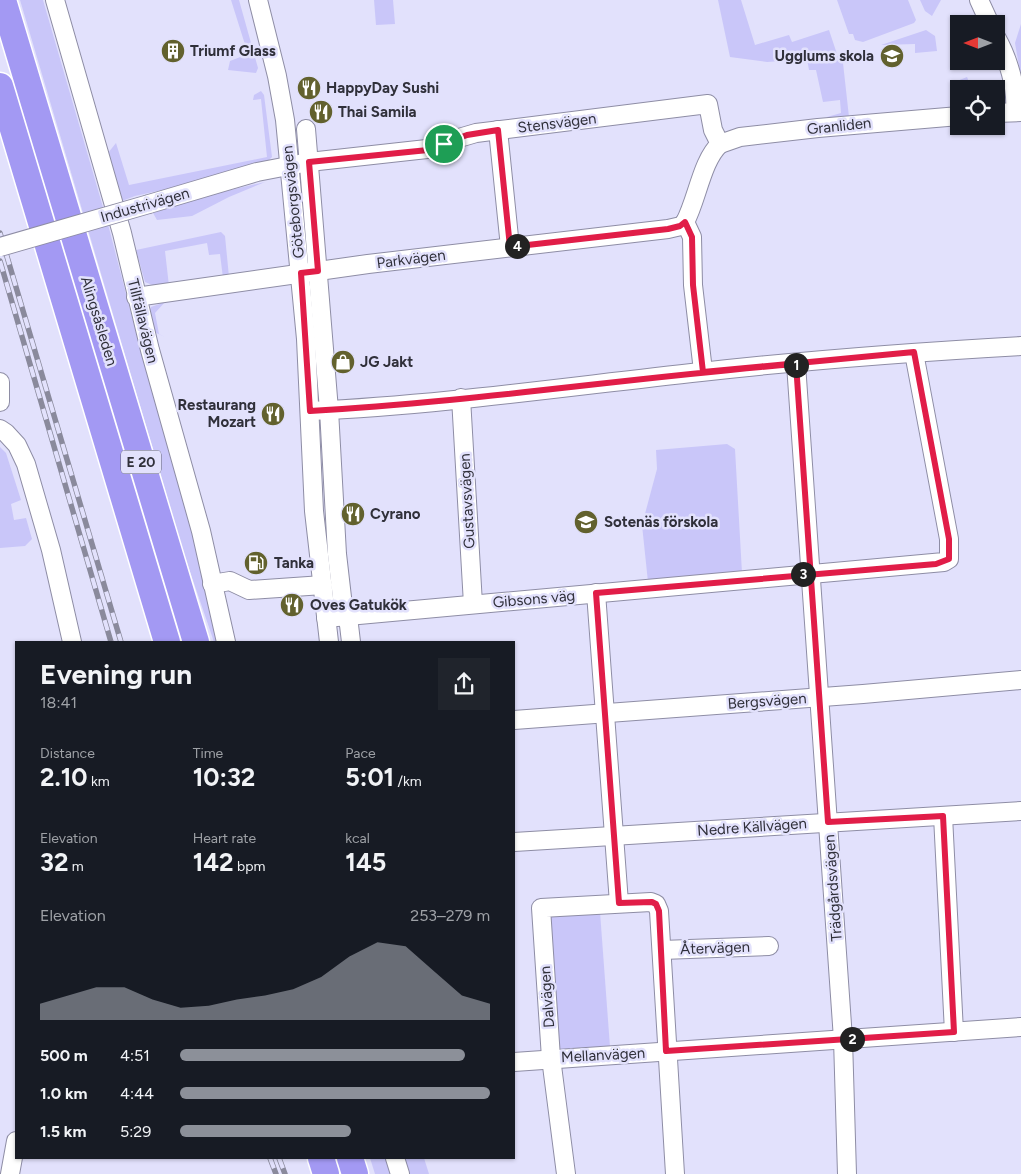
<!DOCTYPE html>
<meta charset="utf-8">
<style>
body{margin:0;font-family:Figtree,sans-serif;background:#20242c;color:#f1f3f6;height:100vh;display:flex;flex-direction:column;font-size:19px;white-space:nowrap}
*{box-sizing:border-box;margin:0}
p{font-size:16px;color:#9ea1a6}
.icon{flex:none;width:28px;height:28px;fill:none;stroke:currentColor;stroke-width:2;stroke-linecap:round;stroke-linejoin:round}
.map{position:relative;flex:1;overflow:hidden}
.details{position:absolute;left:15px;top:641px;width:500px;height:518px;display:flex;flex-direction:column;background:#171b24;border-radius:0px;box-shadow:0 1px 4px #0004}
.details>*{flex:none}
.needle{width:32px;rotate:270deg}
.buttons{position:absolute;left:950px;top:15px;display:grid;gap:10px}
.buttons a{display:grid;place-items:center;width:55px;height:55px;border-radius:0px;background:#171b24;box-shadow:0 1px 4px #0004;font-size:25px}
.pin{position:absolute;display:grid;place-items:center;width:42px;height:42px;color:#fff;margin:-21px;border:2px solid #fff;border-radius:50%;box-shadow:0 1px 5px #0007}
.km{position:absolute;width:25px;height:25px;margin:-12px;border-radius:50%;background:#222;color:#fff;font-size:14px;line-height:25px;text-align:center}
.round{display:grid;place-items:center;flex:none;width:52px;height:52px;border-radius:0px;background:#20242c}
.summary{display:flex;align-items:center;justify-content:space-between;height:85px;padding:0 25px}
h1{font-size:28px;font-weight:700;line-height:38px}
.metrics{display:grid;grid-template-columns:repeat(3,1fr);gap:8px;height:85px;padding:5px 25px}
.metrics div{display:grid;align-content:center}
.metrics b{font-size:25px;font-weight:700}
.metrics small{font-size:14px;font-weight:400}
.metrics p{font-size:14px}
.chart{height:140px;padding:10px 25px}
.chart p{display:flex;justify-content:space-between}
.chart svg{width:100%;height:90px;margin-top:5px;fill:#8c9099;opacity:.7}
ul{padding:0 25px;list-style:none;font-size:16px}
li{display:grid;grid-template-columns:80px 60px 1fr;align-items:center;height:38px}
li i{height:12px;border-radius:6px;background:#8c9099}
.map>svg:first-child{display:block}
.green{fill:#c9c6f9}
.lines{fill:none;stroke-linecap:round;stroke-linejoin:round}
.minor-casing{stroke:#8e8da5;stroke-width:20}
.highway-casing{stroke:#fff;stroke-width:29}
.minor{stroke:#fff;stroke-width:18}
.highway{stroke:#a399f3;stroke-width:26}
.rail-casing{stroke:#8a8a9c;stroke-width:5.5}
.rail{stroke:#e2e1fc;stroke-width:4;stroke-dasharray:11;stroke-linecap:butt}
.minor-bridge-casing{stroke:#8e8da5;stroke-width:20;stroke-linecap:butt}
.minor-bridge{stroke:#fff;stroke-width:18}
.route-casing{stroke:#fff;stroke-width:10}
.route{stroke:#e11d48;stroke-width:6}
.labels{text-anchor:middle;stroke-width:5;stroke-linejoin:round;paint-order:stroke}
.shield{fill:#e2e1fc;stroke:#656574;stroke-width:1}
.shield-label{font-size:14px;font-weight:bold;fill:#30303a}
.poi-label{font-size:15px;font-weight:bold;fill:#30303a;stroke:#e2e1fc;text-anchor:start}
.street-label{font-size:15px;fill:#30303a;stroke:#e2e1fc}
</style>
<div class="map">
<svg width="1021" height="1174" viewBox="0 0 1021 1174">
<rect width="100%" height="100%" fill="#e2e1fc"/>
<g class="green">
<polygon points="20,0 43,0 109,228 139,344 200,558 221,642 214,642 184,554"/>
<polygon points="231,0 239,0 258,68 256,73 228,70 230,61 248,54"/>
<polygon points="374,0 393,0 395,24 376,25"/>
<polygon points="718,0 741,0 755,45 789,35 792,42 829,30 840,63 843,63 849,117 828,122 827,117 841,113 840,100 823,102 816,70 809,70 807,59 767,62 730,57"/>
<polygon points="837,0 908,0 916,20 914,23 863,42 855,40 853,34 849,34"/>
<polygon points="920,0 941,0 932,16 925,11"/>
<polygon points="1021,24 1021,78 1015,43"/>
<polygon points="926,30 935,36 937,51 915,53 915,44 881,45"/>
<polygon points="967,77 972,89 960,89 957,81"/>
<polygon points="261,91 264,95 272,157 268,161 203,181 135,196 122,201 108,153 116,143 129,185 267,157 261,99 253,100 254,95"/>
<polygon points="265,182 229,197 192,216 157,220 153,213 205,196"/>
<polygon points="221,232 225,236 229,277 223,278 220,254 209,255 207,243 165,251 169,286 157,287 145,282 136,250"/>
<polygon points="165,302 155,313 159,334 165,337 152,331 148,314 151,307"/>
<polygon points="727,444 735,449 742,573 648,582 642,525 657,469 656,450"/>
<polygon points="0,447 6,453 21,500 11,504 14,520 26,518 32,539 25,546 0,548"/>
<polygon points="600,912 610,1047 558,1051 549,916"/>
<polygon points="370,1158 390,1158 395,1174 375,1174"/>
<polygon points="402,1158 424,1158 429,1174 407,1174"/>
</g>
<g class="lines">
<g class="minor-casing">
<g id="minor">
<polyline points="55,0 122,233 150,350 201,531 226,642"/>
<polyline points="258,0 277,76 285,120 306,339 314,511 329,642"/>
<polyline points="979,0 990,24"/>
<path d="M996,37c12,21 21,50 19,74"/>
<polyline points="996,113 1021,112"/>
<polyline points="306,129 329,410 337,554 343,606 349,625 351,642"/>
<polyline points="498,130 510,247"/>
<polyline points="720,144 740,137 818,128 959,116"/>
<path d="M149,204l108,-32 52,-10 127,-14 23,-10 17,-5 232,-29 5,26 7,14c-18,16 -23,56 -35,78l7,15 1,48 10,86"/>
<polyline points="136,297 368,264 668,229 681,226 685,222"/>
<polyline points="796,364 843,1039 847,1174"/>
<polyline points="0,382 0,402"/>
<polyline points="461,398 473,604"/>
<path d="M310,411c131,-6 261,-25 391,-39 106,-12 213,-20 320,-26"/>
<polyline points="0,429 6,433 17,445 26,464 51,550 72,642"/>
<polyline points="212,584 230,581 249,590 323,585"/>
<polyline points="596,593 619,903"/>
<polyline points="326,618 944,562 949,559 949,539 914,353"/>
<polyline points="514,720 863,694 1021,680"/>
<polyline points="943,816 954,1032"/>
<polyline points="514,842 1021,811"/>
<polyline points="662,950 769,946"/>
<polyline points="514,1062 1021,1027"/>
<polyline points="395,1158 400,1174"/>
<polyline points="10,1174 16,1141"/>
<polyline points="566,1174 551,1058 541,908 651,902 656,904 659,911 675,1174"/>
</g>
</g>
<g class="highway-casing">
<g id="highway">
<polyline points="3,0 196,642"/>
<polyline points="0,86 167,642"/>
<polyline points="321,1158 326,1174"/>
<polyline points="350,1158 355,1174"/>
</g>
</g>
<use href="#minor" class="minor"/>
<use href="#highway" class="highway"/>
<g class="rail-casing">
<g id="rail">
<polyline points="0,233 121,642"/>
<polyline points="0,261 111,642"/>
<polyline points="270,1158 276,1174"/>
<polyline points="279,1158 285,1174"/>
</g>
</g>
<use href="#rail" class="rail"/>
<g class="minor-bridge-casing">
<polyline id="minor-bridge" points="0,247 149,204"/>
</g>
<use href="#minor-bridge" class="minor-bridge"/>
</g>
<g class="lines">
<g class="route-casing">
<path id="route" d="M444,144l-16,6 -119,12 9,109 -17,2 9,138c163,-9 324,-34 486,-47l32,458 115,-6 11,216 -288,19 -7,-140 -3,-7 -4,-2 -33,1 -23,-310 340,-29 13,-5v-20l-35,-187 -211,20 -10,-87 -1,-48 -7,-15 -5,4 -12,3 -158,18 -12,-117 -31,5 -23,9"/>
</g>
<use href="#route" class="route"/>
</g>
<defs>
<g id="building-disc" transform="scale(1.25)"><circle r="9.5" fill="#62612e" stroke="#e2e1fc"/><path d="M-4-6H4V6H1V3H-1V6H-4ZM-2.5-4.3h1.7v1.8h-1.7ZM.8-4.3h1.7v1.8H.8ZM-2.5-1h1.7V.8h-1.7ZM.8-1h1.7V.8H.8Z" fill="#fff"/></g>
<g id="school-disc" transform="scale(1.25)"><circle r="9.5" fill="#62612e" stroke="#e2e1fc"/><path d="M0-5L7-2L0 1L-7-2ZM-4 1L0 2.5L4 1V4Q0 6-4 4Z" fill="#fff"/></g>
<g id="restaurant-disc" transform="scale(1.25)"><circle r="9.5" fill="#62612e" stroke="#e2e1fc"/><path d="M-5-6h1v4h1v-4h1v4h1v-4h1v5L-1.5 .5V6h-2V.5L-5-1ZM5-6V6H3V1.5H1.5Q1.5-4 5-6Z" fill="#fff"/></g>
<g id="shop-disc" transform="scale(1.25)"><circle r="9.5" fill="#62612e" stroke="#e2e1fc"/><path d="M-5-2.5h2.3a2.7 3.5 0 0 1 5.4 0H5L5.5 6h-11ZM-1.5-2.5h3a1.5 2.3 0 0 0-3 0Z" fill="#fff"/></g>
<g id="fuel-disc" transform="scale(1.25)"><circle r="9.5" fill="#62612e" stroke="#e2e1fc"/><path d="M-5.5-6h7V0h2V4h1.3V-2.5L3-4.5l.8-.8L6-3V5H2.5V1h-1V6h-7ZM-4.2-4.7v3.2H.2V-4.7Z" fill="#fff"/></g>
</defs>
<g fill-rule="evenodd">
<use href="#building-disc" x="173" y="51"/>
<use href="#school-disc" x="892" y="56"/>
<use href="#restaurant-disc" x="309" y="88"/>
<use href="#restaurant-disc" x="321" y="112"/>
<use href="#shop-disc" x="343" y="362"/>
<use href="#restaurant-disc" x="273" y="414"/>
<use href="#restaurant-disc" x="353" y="514"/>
<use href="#school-disc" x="586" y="522"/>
<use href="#fuel-disc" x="256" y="563"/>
<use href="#restaurant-disc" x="292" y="605"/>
</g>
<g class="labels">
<rect class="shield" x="121" y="450.5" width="40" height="23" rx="4"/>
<g class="shield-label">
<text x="141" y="467">E 20</text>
</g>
<g class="poi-label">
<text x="190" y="56">Triumf Glass</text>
<text x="874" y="61" text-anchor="end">Ugglums skola</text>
<text x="326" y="93">HappyDay Sushi</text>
<text x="338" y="117">Thai Samila</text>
<text x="360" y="367">JG Jakt</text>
<text x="256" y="410" text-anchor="end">Restaurang<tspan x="256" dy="17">Mozart</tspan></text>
<text x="370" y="519">Cyrano</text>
<text x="604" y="527">Sotenäs förskola</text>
<text x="274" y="568">Tanka</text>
<text x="310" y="610">Oves Gatukök</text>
</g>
<g class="street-label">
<text transform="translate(557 123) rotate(-7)" y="5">Stensvägen</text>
<text transform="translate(839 126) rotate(-6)" y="5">Granliden</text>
<text transform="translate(293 202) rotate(-96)" y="5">Göteborgsvägen</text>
<text transform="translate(145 205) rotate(-16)" y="5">Industrivägen</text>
<text transform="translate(411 259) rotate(-7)" y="5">Parkvägen</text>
<text transform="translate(99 321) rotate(73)" y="5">Alingsåsleden</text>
<text transform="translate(143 321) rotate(76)" y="5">Tillfällavägen</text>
<text transform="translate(467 501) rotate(-93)" y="5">Gustavsvägen</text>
<text transform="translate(534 599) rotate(-5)" y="5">Gibsons väg</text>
<text transform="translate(767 701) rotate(-4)" y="5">Bergsvägen</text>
<text transform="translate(752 827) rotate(-4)" y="5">Nedre Källvägen</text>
<text transform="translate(833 888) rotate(-94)" y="5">Trädgårdsvägen</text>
<text transform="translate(715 948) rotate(-2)" y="5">Återvägen</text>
<text transform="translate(547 997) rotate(-94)" y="5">Dalvägen</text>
<text transform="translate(603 1055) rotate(-3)" y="5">Mellanvägen</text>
</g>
</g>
</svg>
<div class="buttons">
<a><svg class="needle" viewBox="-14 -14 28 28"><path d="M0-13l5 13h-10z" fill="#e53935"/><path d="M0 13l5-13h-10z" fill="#9ea1a6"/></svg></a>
<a><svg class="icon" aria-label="locate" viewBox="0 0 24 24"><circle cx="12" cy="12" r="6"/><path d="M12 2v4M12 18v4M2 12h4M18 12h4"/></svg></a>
</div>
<div class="pin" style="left:444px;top:144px;background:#1e9e55"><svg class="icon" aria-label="arrive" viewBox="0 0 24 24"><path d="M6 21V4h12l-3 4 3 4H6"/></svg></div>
<b class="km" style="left:796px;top:365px">1</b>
<b class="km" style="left:852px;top:1039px">2</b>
<b class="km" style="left:803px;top:574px">3</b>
<b class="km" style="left:517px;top:246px">4</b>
<section class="details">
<div class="summary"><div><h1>Evening run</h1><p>18:41</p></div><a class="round"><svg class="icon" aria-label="share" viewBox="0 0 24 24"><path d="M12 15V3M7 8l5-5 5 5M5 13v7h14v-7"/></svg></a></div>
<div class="metrics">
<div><p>Distance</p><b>2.10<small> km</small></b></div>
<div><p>Time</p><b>10:32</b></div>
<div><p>Pace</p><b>5:01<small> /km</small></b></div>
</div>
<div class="metrics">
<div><p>Elevation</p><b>32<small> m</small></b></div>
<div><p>Heart rate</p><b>142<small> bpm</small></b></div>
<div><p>kcal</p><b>145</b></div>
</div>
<div class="chart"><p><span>Elevation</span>253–279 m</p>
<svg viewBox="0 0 160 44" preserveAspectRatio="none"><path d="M0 44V36L10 32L20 28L30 28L40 34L50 38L60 37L70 34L80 32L90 29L100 23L110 13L120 6L130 8L140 20L150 32L160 36V44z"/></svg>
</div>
<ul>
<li><b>500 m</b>4:51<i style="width:92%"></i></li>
<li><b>1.0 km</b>4:44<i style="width:100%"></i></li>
<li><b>1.5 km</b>5:29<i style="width:55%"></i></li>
</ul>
</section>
</div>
